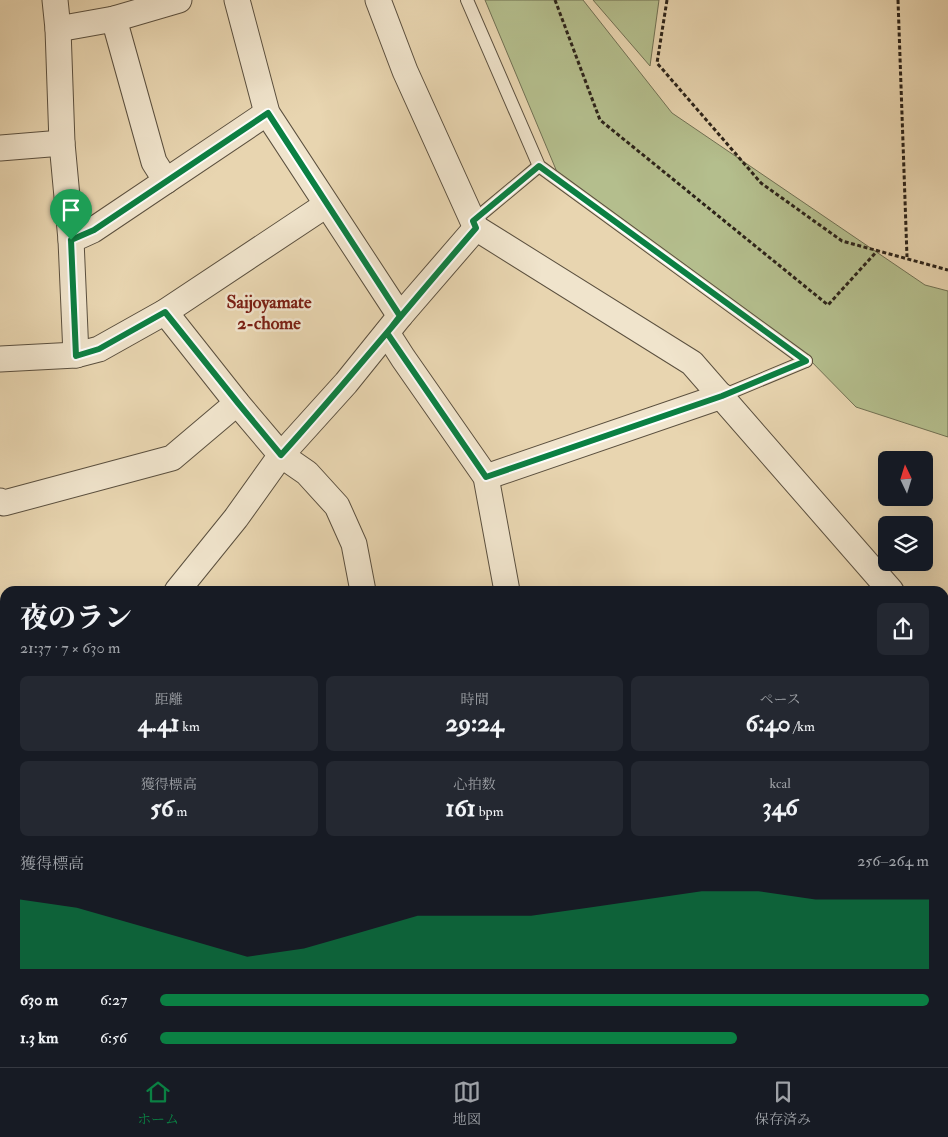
<!DOCTYPE html>
<html lang="ja">
<meta charset="utf-8">
<style>
body{margin:0;font-family:"IM FELL Double Pica","Noto Serif JP",serif;background:#242831;color:#f1f3f6;height:100vh;display:flex;flex-direction:column;font-size:19px;white-space:nowrap}
*{box-sizing:border-box;margin:0}
p{font-size:16px;color:#9ea1a6}
.icon{flex:none;width:28px;height:28px;fill:none;stroke:currentColor;stroke-width:2;stroke-linecap:round;stroke-linejoin:round}
.map{position:relative;flex:1;overflow:hidden}
.panel{position:absolute;left:0px;top:586px;width:949px;height:481px;display:flex;flex-direction:column;background:#171b24;border-radius:15px 15px 0 0;box-shadow:0 5px 20px #0002}
.panel>*{flex:none}
.needle{width:32px;rotate:356deg}
.tools{position:absolute;left:878px;top:451px;display:grid;gap:10px}
.tools a{display:grid;place-items:center;width:55px;height:55px;border-radius:8px;background:#171b24;box-shadow:0 5px 20px #0002;font-size:25px}
.pin{position:absolute;display:grid;place-items:center;width:42px;height:42px;color:#fff;margin:-51px -21px;border-radius:50% 50% 50% 0;rotate:-45deg;box-shadow:0 0 5px #0007}
.pin .icon{rotate:45deg}
.round{display:grid;place-items:center;flex:none;width:52px;height:52px;border-radius:8px;background:#242831}
.overview{display:flex;align-items:center;justify-content:space-between;height:85px;padding:0 20px}
h1{font-size:28px;font-weight:800;line-height:38px}
.metrics{display:grid;grid-template-columns:repeat(3,1fr);gap:8px;height:85px;padding:5px 20px}
.metrics div{display:grid;align-content:center;border-radius:8px;background:#242831;text-align:center}
.metrics b{font-size:25px;font-weight:800}
.metrics small{font-size:14px;font-weight:400}
.metrics p{font-size:14px}
.chart{height:140px;padding:10px 20px}
.chart p{display:flex;justify-content:space-between}
.chart svg{width:100%;height:90px;margin-top:5px;fill:#0b8043;opacity:.7}
ul{padding:0 20px;list-style:none;font-size:16px}
li{display:grid;grid-template-columns:80px 60px 1fr;align-items:center;height:38px}
li i{height:12px;border-radius:6px;background:#0b8043}
.menu{display:flex;justify-content:space-around;align-items:center;height:70px;border-top:1px solid #363941;background:#171b24;font-size:14px;color:#9ea1a6}
.menu a{display:grid;justify-items:center;gap:2px}
.menu .on{color:#0b8043}
.map>svg:first-child{display:block}
.green{fill:#b4be8d;stroke:#707053}
.lines{fill:none;stroke-linecap:round;stroke-linejoin:round}
.lane-casing{stroke:#5b503f;stroke-width:14}
.street-casing{stroke:#5b503f;stroke-width:27}
.path{stroke:#2c2319;stroke-width:3;stroke-dasharray:4 2.5;stroke-linecap:butt}
.lane{stroke:#f0e4cc;stroke-width:12}
.street{stroke:#f0e4cc;stroke-width:25}
.route-casing{stroke:#fff;stroke-width:10}
.route{stroke:#0b8043;stroke-width:6}
.labels{text-anchor:middle;stroke-width:5;stroke-linejoin:round;paint-order:stroke}
.neighbourhood-label{font-size:18px;font-weight:bold;fill:#7a1f14;stroke:#f0e4cc}
</style>
<div class="map">
<svg width="948" height="1067" viewBox="0 0 948 1067">
<rect width="100%" height="100%" fill="#e8d5b0"/>
<filter id="stains"><feTurbulence type="fractalNoise" baseFrequency=".004" numOctaves="4"/><feColorMatrix values="0 0 0 0 .2 0 0 0 0 .09 0 0 0 0 .02 0 0 0 .5 -.17"/></filter>
<radialGradient id="worn" r=".72"><stop offset=".6" stop-color="#630" stop-opacity="0"/><stop offset="1" stop-color="#630" stop-opacity=".3"/></radialGradient>
<g class="green">
<polygon points="485,0 583,0 672,113 925,285 948,291 948,437 856,407 804,354 562,184"/>
<polygon points="593,0 659,0 650,66"/>
<polygon points="329,1063 329,1062 577,1063 577,1067 329,1067"/>
<polygon points="648,1063 648,1062 713,1063 689,1067 649,1067"/>
</g>
<g class="lines">
<g class="lane-casing">
<g id="lane">
<polyline points="467,0 539,166 806,361"/>
<polyline points="473,221 539,166"/>
<polyline points="722,396 806,361"/>
</g>
</g>
<g class="street-casing">
<g id="street">
<polyline points="55,0 58,29 62,143 71,240 76,355"/>
<polyline points="237,0 267,113 400,316"/>
<polyline points="378,0 405,71 476,228 692,363 891,591"/>
<polyline points="114,19 154,162 166,181"/>
<polyline points="58,29 114,19 179,0"/>
<polyline points="0,148 62,143"/>
<polyline points="71,240 93,230 267,113"/>
<polyline points="165,312 237,403 281,455 307,473 337,506 354,544 363,591"/>
<polyline points="387,333 403,358 486,477 507,591"/>
<polyline points="0,359 76,355 99,349 165,312 326,205"/>
<polyline points="486,477 722,396"/>
<polyline points="0,501 4,503 172,458 237,403"/>
<polyline points="177,591 236,518 281,455 346,383 400,316 476,228"/>
<polyline points="0,616 5,618"/>
<polyline points="944,619 948,610"/>
<polyline points="944,642 948,648"/>
<polyline points="0,821 5,826"/>
<polyline points="944,892 948,886"/>
<polyline points="0,961 5,965"/>
<polyline points="944,1002 948,995"/>
<polyline points="147,1062 154,1067"/>
<polyline points="903,1067 906,1062"/>
</g>
</g>
<g class="path">
<polyline points="555,0 600,120 828,305 878,250"/>
<polyline points="667,0 657,63 761,183 842,241 948,270"/>
<polyline points="898,0 907,257"/>
<polyline points="273,1062 276,1067"/>
<polyline points="640,1062 641,1067"/>
<polyline points="745,1067 769,1062"/>
</g>
<use href="#lane" class="lane"/>
<use href="#street" class="street"/>
</g>
<g class="lines">
<g class="route-casing">
<path id="route" d="M71,240l23,-10 174,-117 132,203 -13,17 99,144 236,-81 84,-35 -267,-195 -66,55 3,7c-65,75 -128,153 -195,227l-43,-52 -73,-91 -66,37 -23,7 -5,-116"/>
</g>
<use href="#route" class="route"/>
</g>
<g class="labels">
<g class="neighbourhood-label">
<text x="269" y="308">Saijoyamate<tspan x="269" dy="21">2-chome</tspan></text>
</g>
</g>
<rect width="100%" height="100%" filter="url(#stains)"/>
<rect width="100%" height="100%" fill="url(#worn)"/>
</svg>
<div class="tools">
<a><svg class="needle" viewBox="-14 -14 28 28"><path d="M0-13l5 13h-10z" fill="#e53935"/><path d="M0 13l5-13h-10z" fill="#9ea1a6"/></svg></a>
<a><svg class="icon" aria-label="layers" viewBox="0 0 24 24"><path d="M12 4l9 5-9 5-9-5zM3 14l9 5 9-5"/></svg></a>
</div>
<div class="pin" style="left:71px;top:240px;background:#1e9e55"><svg class="icon" aria-label="arrive" viewBox="0 0 24 24"><path d="M6 21V4h12l-3 4 3 4H6"/></svg></div>
<section class="panel">
<div class="overview"><div><h1>夜のラン</h1><p>21:37 · 7 × 630 m</p></div><a class="round"><svg class="icon" aria-label="share" viewBox="0 0 24 24"><path d="M12 15V3M7 8l5-5 5 5M5 13v7h14v-7"/></svg></a></div>
<div class="metrics">
<div><p>距離</p><b>4.41<small> km</small></b></div>
<div><p>時間</p><b>29:24</b></div>
<div><p>ペース</p><b>6:40<small> /km</small></b></div>
</div>
<div class="metrics">
<div><p>獲得標高</p><b>56<small> m</small></b></div>
<div><p>心拍数</p><b>161<small> bpm</small></b></div>
<div><p>kcal</p><b>346</b></div>
</div>
<div class="chart"><p><span>獲得標高</span>256–264 m</p>
<svg viewBox="0 0 160 44" preserveAspectRatio="none"><path d="M0 44V10L10 14L20 22L30 30L40 38L50 34L60 26L70 18L80 18L90 18L100 14L110 10L120 6L130 6L140 10L150 10L160 10V44z"/></svg>
</div>
<ul>
<li><b>630 m</b>6:27<i style="width:100%"></i></li>
<li><b>1.3 km</b>6:56<i style="width:75%"></i></li>
</ul>
</section>
</div>
<nav class="menu">
<a class="on"><svg class="icon" aria-label="home" viewBox="0 0 24 24"><path d="M3 11l9-7 9 7M6 9v11h12V9"/></svg>ホーム</a>
<a><svg class="icon" aria-label="map" viewBox="0 0 24 24"><path d="M3 6l6-2 6 2 6-2v14l-6 2-6-2-6 2zM9 4v14M15 6v14"/></svg>地図</a>
<a><svg class="icon" aria-label="saved" viewBox="0 0 24 24"><path d="M7 4h10v16l-5-4-5 4z"/></svg>保存済み</a>
</nav>
